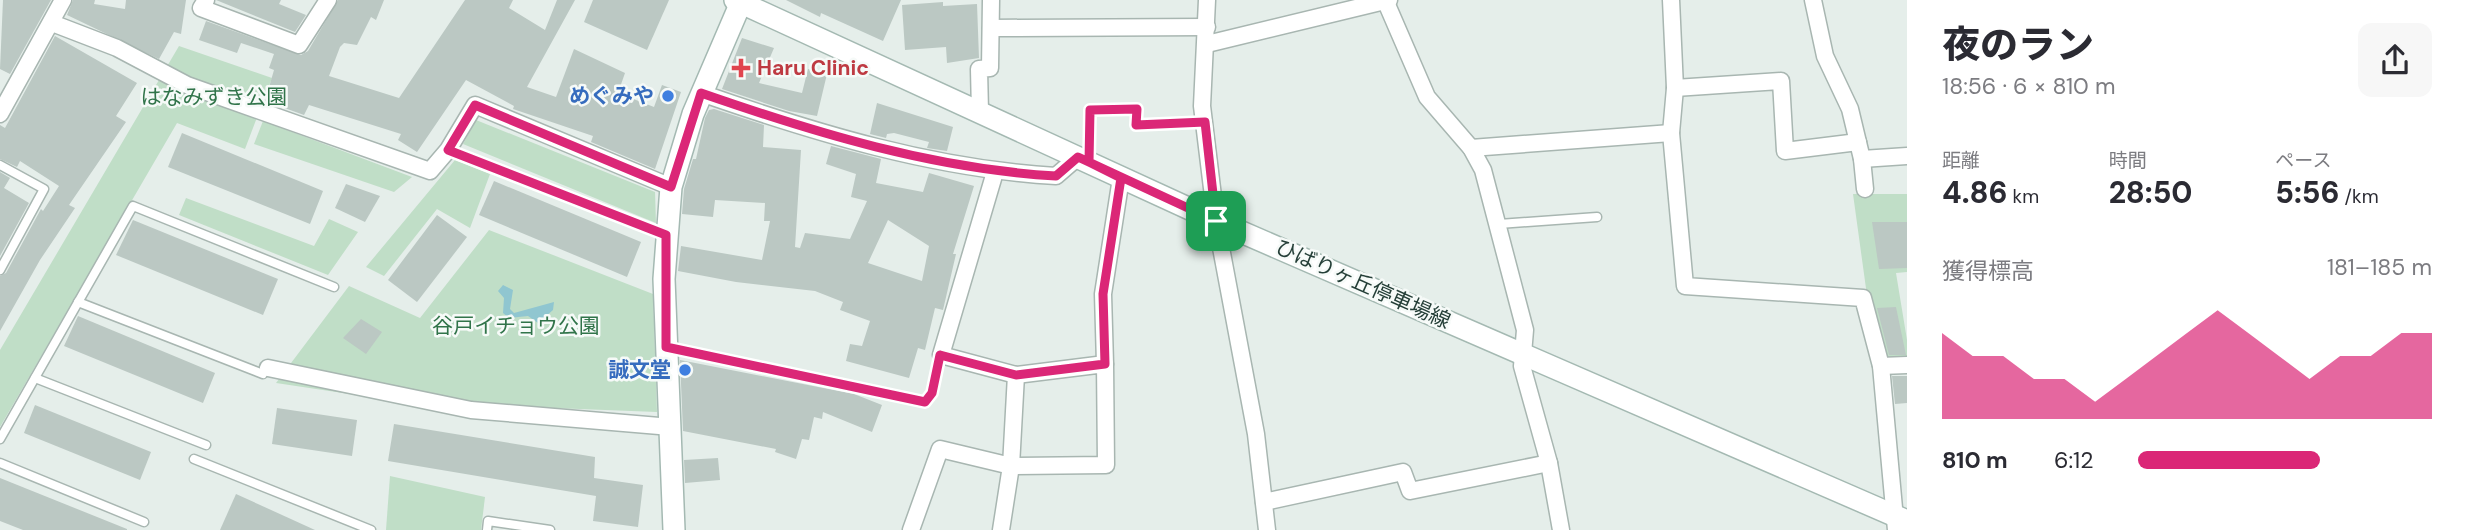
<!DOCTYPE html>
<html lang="ja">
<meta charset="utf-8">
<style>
body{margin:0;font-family:"DM Sans","Noto Sans JP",sans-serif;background:#f7f7f7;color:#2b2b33;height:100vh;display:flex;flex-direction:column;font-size:26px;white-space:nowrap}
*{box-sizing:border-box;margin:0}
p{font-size:23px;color:#7c7c81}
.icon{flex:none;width:38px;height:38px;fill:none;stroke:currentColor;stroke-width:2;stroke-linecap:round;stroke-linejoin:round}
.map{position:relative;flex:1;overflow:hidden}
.drawer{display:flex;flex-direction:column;background:#fff;width:560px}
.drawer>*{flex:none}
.pin{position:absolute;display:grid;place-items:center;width:60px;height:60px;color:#fff;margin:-30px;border-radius:14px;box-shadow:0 4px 10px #0006}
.round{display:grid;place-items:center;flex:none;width:74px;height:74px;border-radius:14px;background:#f7f7f7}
.headline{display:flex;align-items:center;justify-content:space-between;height:119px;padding:0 35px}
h1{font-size:38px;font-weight:800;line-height:52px}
.figures{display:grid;grid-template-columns:repeat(3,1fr);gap:10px;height:119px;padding:7px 35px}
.figures div{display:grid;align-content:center}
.figures b{font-size:30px;font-weight:800}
.figures small{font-size:19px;font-weight:400}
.figures p{font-size:19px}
.chart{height:196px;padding:14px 35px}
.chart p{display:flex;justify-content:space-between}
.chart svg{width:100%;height:126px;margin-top:7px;fill:#db2777;opacity:.7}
ul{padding:0 35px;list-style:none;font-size:23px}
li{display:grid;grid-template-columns:112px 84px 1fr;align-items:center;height:52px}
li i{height:18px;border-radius:9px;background:#db2777}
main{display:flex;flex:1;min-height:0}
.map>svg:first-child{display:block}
.green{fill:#c0dec7}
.water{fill:#90c6d0}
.building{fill:#bbc8c3;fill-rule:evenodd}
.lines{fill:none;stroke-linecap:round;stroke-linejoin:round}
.lane-casing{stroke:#a8b6b1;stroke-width:11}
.street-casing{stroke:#a8b6b1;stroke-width:19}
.secondary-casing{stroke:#a4b9b2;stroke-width:24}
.lane{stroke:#fff;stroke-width:8}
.street{stroke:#fff;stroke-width:16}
.secondary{stroke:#fff;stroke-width:21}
.route-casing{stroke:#fff;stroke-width:14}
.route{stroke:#db2777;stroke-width:9}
.health-dot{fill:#e0444e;stroke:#f6faf8;stroke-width:2.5}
.shop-dot{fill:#3f7fe0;stroke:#f6faf8;stroke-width:2.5}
.labels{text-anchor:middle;stroke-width:5;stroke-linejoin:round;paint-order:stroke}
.health-label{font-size:21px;font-weight:bold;fill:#be3a42;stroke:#f6faf8;text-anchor:start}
.shop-label{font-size:21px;font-weight:bold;fill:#366cbe;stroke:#f6faf8;text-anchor:end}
.park-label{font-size:21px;fill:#31744a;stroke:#f6faf8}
.street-label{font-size:21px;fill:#253f38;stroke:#f6faf8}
</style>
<main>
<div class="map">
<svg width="1907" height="530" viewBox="0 0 1907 530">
<rect width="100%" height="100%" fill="#e5eeea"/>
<g class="green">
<polygon points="179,46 272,78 245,149 177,123 0,427 0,350"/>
<polygon points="476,120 655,192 656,223 463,144"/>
<polygon points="263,121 412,177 394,192 254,144"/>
<polygon points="455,160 490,174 470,228 437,209 384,276 366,267"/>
<polygon points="1853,194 1907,194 1907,272 1896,273 1907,340 1907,359 1876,361"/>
<polygon points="186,198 314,246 329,219 358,232 328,275 179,215"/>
<polygon points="489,230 653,294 657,412 403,402 276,383 349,286 420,318"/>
<polygon points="390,476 485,497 481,530 386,530"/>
</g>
<polygon class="water" points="503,285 513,290 510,309 514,313 554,302 553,310 538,323 528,316 509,318 503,313 504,298 498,291"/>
<g class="building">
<polygon points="3,0 51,0 10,74 0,69"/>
<polygon points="73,0 95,0 94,4 125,9 126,0 186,0 181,34 174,32 159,59 67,15"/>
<polygon points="216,0 281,0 279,4 306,15 295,32"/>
<polygon points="338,0 384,0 376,20 371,17 357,45 344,43 340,47 329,76 399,98 465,0 513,0 509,8 545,30 557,0 575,0 527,87 556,97 574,49 625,73 618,93 654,107 662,85 681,92 655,169 591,142 593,136 513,109 514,106 466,80 417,152 398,140 401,134 309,105 304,115 265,101 274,70 269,68 274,54 241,43 237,53 199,40 206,21 301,55 308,51"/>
<polygon points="593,0 669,0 647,50 584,22"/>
<polygon points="786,0 901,0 883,41 821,13 820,17"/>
<polygon points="943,2 943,6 977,4 979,58 947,63 946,47 905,50 902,5"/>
<polygon points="55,36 137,83 116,116 126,122 69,205 75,208 40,260 0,331 0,276 6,273 41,209 43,211 59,186 20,161 17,167 0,159 0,125 5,128"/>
<polygon points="742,38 774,48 759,83 802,93 808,69 827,74 817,116 789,111 722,89"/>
<polygon points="877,103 953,127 947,151 927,148 929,142 894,133 887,134 886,138 870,134"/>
<path d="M714,109l50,16 -1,22 38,3 -6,97 5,1 5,-15 45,6 17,-38 -16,-4 5,-23 -30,-10 5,-18 50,13 -5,24 47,9 6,-19 45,13 -21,68h3l-13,56 -8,-2 -10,42 -7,-2 -9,30 -63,-17 4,-17 12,2 8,-25 -30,-11 3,-8 -28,-11 -79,-9 -58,-11 3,-25 81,14 8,-39h-6l1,-18 -50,-3 -2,17 -31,-3 2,-25 9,-30h3l9,-41 4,-8zM888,220l41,26 -7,35 -54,-18z"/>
<polygon points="182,133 323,191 310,224 168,167"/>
<polygon points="0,172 10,178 4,188 29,203 0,256"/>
<polygon points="494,181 641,242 627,277 479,215"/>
<polygon points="346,184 380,196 365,222 335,208"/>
<polygon points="437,215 467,237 417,302 388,280"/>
<polygon points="133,220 278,279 263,315 116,255"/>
<polygon points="1872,222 1907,222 1907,268 1879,269"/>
<polygon points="1896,307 1906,355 1889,355 1877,308"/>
<polygon points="78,316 215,373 203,403 64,346"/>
<polygon points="361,319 382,332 366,354 343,338"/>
<polygon points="680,360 854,394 882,405 872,432 823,412 822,419 814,417 809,440 802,439 796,459 775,452 776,449 683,431"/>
<polygon points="1892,376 1907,376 1907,403 1895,404"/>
<polygon points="35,405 151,452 140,480 24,433"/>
<polygon points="277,408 357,420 352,456 272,444"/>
<polygon points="394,424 595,457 594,478 643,485 638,527 593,521 596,496 388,461"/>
<polygon points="718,458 720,480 685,483 684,460"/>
<polygon points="0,478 127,529 127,530 23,530 0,521"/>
<polygon points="236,494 315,530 220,530"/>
</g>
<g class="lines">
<g class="lane-casing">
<g id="lane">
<polyline points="448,150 666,235"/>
<polyline points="1089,161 1090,110 1137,109 1136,125 1205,122"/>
<polyline points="0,165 44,189 0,270"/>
<polyline points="1499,224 1597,217"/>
<polyline points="78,302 263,374"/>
<polyline points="669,348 925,402 932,393 941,355"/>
<polyline points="35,378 206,445"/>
<polyline points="0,439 133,206 334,287"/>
<polyline points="194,459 371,530"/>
<polyline points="0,463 144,522"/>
<polyline points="487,530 488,521 550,530"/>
</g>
</g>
<g class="street-casing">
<g id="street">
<polyline points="206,0 201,8 299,45 328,0"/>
<polyline points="1207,0 1202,106 1216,221 1256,434 1267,530"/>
<polyline points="1385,0 1427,97 1471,148 1483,170 1525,330 1522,366 1549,463 1561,530"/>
<polyline points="1671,0 1675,88 1671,133 1685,286 1863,298 1881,366 1896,530"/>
<polyline points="1813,0 1825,56 1850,109 1862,159 1865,189"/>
<polyline points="52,23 117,48 187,85 430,171 448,150 475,105 671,187"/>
<polyline points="991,28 1207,27"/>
<polyline points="1207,44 1389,0"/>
<polyline points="1675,88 1781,81 1785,151 1858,142"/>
<path d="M701,93c115,40 233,76 355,83l22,-19"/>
<polyline points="980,112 979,69 990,68 991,0"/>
<polyline points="0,114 63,0"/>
<polyline points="1471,148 1671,133"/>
<polyline points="1862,159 1907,156"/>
<polyline points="1105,364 1103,294 1121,178"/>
<polyline points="1881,366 1907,365"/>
<polyline points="268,368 471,410 671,427"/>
<polyline points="1264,502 1403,472 1410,491 1549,463"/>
<polyline points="911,530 940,449 1011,466 1106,465 1105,364 1016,375 941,355 995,172"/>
<polyline points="1001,530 1011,466 1016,375"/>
</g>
</g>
<g class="secondary-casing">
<g id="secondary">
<polyline points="735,0 1216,221 1907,521"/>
<polyline points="674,530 664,279 671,187 693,114 742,0"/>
</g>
</g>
<use href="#lane" class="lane"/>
<use href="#street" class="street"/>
<use href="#secondary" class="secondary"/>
</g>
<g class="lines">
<g class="route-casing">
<path id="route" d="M1216,221l-138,-64 -22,19c-122,-7 -240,-43 -355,-83l-30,94 -196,-82 -27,45 218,85v112l259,55 7,-9 8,-38 76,20 89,-11 -2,-70 18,-116 -32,-16 1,-52 47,-1 -1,16 69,-3 11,99"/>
</g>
<use href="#route" class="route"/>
</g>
<path class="health-dot" d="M737.5 57.5h7v7h7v7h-7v7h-7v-7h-7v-7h7z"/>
<g class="shop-dot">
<circle cx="668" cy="96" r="7"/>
<circle cx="685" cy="370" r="7"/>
</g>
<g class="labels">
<g class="health-label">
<text x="757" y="75">Haru Clinic</text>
</g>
<g class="shop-label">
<text x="654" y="103">めぐみや</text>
<text x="671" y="377">誠文堂</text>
</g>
<g class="park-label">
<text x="214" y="104">はなみずき公園</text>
<text x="516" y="333">谷戸イチョウ公園</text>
</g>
<g class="street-label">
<text transform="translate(1363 284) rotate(24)" y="7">ひばりヶ丘停車場線</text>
</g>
</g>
</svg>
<div class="pin" style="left:1216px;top:221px;background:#1e9e55"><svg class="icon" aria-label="arrive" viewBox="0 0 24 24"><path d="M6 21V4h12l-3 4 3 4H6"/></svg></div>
</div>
<section class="drawer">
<div class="headline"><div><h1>夜のラン</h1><p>18:56 · 6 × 810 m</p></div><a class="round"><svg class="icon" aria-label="share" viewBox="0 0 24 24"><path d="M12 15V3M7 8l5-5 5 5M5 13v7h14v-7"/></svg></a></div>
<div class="figures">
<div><p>距離</p><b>4.86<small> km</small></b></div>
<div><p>時間</p><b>28:50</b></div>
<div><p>ペース</p><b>5:56<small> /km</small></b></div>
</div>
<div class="chart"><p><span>獲得標高</span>181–185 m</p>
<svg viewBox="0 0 160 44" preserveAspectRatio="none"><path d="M0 44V14L10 22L20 22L30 30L40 30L50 38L60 30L70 22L80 14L90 6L100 14L110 22L120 30L130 22L140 22L150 14L160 14V44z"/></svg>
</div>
<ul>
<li><b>810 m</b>6:12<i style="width:62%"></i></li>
</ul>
</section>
</main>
